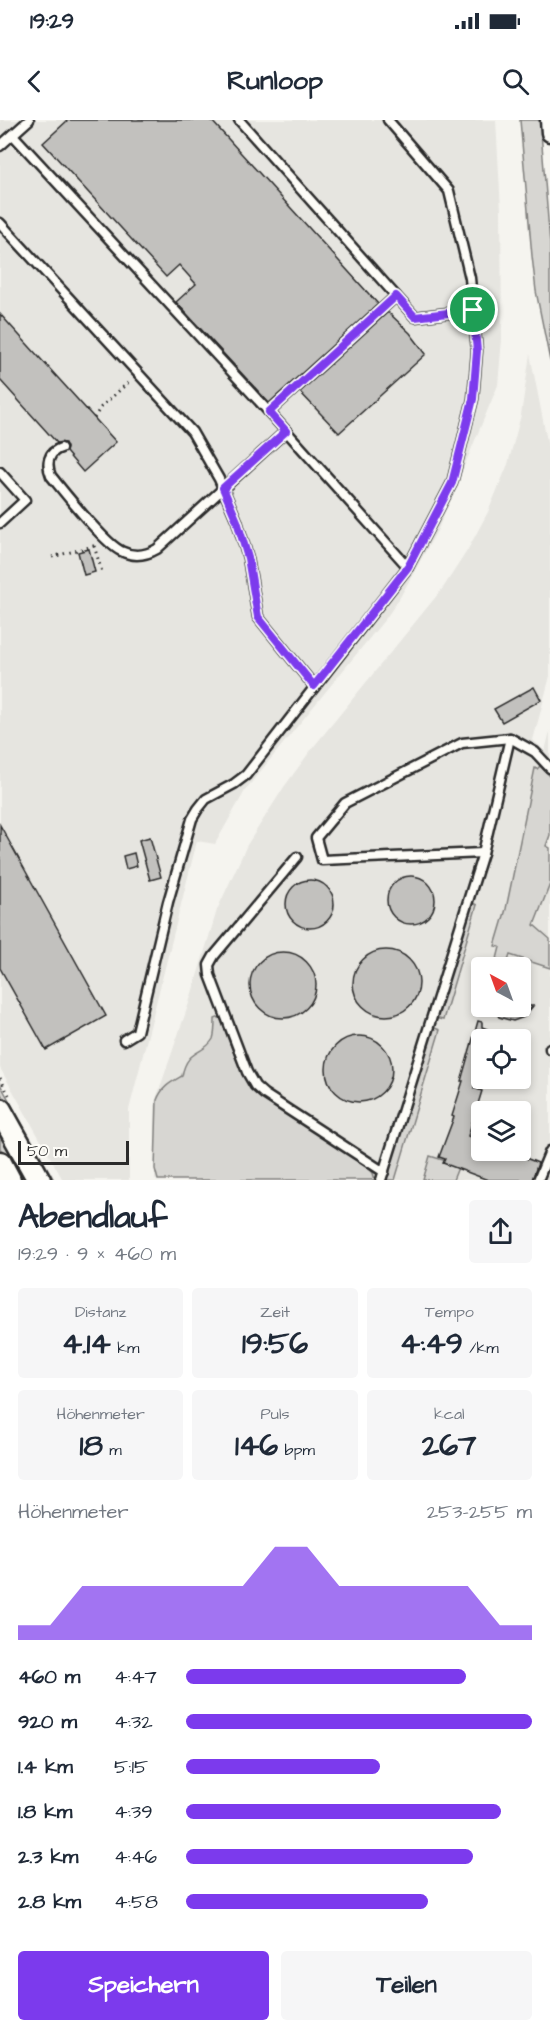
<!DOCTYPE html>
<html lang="de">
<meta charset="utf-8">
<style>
body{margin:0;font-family:"Architects Daughter",sans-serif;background:#f6f6f7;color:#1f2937;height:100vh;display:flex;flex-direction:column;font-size:22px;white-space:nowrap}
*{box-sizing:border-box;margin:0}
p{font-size:20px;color:#747a83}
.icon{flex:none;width:33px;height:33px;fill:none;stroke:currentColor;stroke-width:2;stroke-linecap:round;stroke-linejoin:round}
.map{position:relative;height:1060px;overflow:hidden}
.panel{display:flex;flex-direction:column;background:#fff;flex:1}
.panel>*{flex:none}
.needle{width:39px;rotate:319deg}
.tools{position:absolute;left:471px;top:837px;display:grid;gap:12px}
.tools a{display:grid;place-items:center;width:60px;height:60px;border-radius:6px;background:#fff;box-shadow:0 3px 9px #0003;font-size:30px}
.scale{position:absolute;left:18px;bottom:15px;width:111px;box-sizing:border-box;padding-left:6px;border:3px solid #2b2b2b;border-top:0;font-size:16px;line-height:21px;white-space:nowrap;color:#2b2b2b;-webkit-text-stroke:4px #fdfcf7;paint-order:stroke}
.pin{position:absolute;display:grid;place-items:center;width:51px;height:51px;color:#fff;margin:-26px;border:3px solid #fff;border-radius:50%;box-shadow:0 2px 6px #0007}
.round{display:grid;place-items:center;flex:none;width:63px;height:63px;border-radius:6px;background:#f6f6f7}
.overview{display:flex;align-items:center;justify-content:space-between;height:102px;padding:0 18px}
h1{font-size:33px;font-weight:800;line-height:45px}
.metrics{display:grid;grid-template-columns:repeat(3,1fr);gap:9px;height:102px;padding:6px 18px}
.metrics div{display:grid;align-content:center;border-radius:6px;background:#f6f6f7;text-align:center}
.metrics b{font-size:30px;font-weight:800}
.metrics small{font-size:16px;font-weight:400}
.metrics p{font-size:16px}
.chart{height:168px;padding:12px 18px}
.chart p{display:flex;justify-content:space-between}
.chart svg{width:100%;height:108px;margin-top:6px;fill:#7c3aed;opacity:.7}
.button{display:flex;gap:12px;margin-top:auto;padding:12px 18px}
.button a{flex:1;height:69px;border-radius:6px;background:#7c3aed;color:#fff;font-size:24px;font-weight:800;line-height:69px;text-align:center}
.button a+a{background:#f6f6f7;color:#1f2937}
ul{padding:0 18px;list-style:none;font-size:20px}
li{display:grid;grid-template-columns:96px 72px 1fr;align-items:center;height:45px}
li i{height:15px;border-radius:8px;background:#7c3aed}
.status{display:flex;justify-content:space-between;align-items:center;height:42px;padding:0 30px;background:#fff;direction:ltr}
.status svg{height:16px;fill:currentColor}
header{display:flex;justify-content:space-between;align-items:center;height:78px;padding:0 18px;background:#fff;font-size:27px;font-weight:800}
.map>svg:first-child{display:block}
.built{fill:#e6e5e0;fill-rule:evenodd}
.green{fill:#d7d6d2;stroke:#81807e;stroke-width:1.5}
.building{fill:#c2c1be;stroke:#2b2b2b;stroke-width:1.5}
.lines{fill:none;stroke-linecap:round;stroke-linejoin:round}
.service-casing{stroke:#2b2b2b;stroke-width:13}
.minor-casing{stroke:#2b2b2b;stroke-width:21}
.secondary-casing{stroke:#2b2b2b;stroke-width:27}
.path{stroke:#2b2b2b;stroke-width:3;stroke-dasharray:1.5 4.5;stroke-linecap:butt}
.service{stroke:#fdfcf7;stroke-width:8}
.minor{stroke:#fdfcf7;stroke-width:16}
.secondary{stroke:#fdfcf7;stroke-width:22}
.route-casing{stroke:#fff;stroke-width:12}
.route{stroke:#7c3aed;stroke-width:8}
</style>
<div class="status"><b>19:29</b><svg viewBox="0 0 49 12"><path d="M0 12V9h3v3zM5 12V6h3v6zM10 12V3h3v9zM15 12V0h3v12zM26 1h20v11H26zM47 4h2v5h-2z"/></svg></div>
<header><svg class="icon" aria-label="back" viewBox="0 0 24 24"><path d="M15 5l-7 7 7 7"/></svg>Runloop<svg class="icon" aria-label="search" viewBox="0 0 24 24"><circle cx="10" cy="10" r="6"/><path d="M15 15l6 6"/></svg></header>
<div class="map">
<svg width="550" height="1060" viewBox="0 0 550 1060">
<rect width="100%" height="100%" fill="#f5f4ef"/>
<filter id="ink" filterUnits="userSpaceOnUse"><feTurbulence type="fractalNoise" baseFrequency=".0167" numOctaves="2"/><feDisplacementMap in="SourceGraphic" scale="12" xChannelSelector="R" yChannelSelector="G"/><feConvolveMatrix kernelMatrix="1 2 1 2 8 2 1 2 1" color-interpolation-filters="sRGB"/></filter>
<g filter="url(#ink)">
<g class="built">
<polygon points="0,0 496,0 501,90 502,219 498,265 438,409 399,479 386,498 246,669 215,724 197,721 129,990 129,1060 63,1060 0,948"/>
<path d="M530,234l20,102v220l-17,64 12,11 5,-20v449h-395v-78l34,-99 28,-93 30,-65 37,-58 27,-37 132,-162 24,-37 21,-39 20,-48 13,-49zM482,848h38v38h-38zM482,920h38v38h-38zM482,992h38v38h-38z"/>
</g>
<g class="green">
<polygon points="520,0 540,0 550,124 550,241 536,171 532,136"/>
<polygon points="540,646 550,656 550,715 546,726 550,728 550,764 534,805 550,819 550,848 510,835 506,847 496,843 500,827 495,826 506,789 535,648 537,649"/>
<polygon points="470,782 477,785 443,900 435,898"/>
<path d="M220,897c12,30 19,62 45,83l102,66 6,7 2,7h-217l-3,-11 2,-69c5,-13 13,-17 25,-24 5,-28 22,-21 31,-37 2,-6 2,-14 2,-20z"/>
<polygon points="432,907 440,910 395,1060 385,1060"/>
<polygon points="0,964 54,1060 50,1060 0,972"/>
<polygon points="0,1007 30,1060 18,1060 0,1028"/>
<polygon points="430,1036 459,1045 453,1060 423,1060"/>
</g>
<g class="building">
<polygon points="68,0 211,0 378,184 269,283 176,182 196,164 179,145 166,157 43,23"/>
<polygon points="387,193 389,193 410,213 426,234 339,313 300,272"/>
<polygon points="0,194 116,322 83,352 66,332 67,328 65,323 57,323 0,260"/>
<polygon points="89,429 95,452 84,455 78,432"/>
<polygon points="534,567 541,580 502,602 494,589"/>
<polygon points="0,705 106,896 46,930 0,848"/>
<polygon points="150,717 161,757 150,760 139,720"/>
<polygon points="134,733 137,746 126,749 123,736"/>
<circle cx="411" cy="780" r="24"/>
<circle cx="310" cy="784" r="24"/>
<circle cx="386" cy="863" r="33"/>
<circle cx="283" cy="865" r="33"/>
<polygon points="493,886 533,886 524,897 513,901 499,897"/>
<polygon points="478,901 482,902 482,907 487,909 483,920 482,920 482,943 474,968 482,971 468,1016 482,1021 482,1030 506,1030 538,1043 532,1060 488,1060 443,1043 445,1039 439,1037 454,997 452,996 463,961 461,961"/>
<circle cx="359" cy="949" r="33"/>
</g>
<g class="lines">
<g class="service-casing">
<g id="service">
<polyline points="239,0 396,176 269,292"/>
<polyline points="13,15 269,292 408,447"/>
<polyline points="0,26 29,0"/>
<polyline points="0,103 192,312 219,359 237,401 248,438 258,497 314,566"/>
<polyline points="396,176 415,197 473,190"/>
<path d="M61,328c-13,4 -15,16 -10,28 14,17 53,67 70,75 12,6 24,5 36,-2l129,-118"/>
<polyline points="0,352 25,380 0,403"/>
<polyline points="483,733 322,740 316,718 345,683 462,623 510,618 535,632 550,648"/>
<polyline points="297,737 214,836 209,845 210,855 247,952 255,966 264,974 384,1052"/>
<polyline points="124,920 137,912 168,782 192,699 198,689 206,679 234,664 246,655 408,447 452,363 473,279 477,231 470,158 449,71 388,0"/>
<polyline points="550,928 550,929"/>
<polyline points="381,1060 483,733 510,618"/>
<polyline points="538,1060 550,1031"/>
</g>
</g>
<g class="minor-casing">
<polyline id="minor" points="549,0 550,13"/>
</g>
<g class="secondary-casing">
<g id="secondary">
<polyline points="0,990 39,1060"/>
<polyline points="0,1043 9,1060"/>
</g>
</g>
<g class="path">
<polyline points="94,298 101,287 130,261"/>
<polyline points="94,426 102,452"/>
<polyline points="52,437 97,425"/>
<polyline points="0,958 9,975"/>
</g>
<use href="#service" class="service"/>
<use href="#minor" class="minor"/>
<use href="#secondary" class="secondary"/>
</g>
</g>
<g class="lines" filter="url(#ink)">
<g class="route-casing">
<polygon id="route" points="396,176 415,197 473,190 477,231 473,279 452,363 408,447 314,566 258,497 248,438 237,401 223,368 286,311 269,292"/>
</g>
<use href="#route" class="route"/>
</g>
</svg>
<div class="tools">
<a><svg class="needle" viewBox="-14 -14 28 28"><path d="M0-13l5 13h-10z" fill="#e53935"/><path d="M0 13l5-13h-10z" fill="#747a83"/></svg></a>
<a><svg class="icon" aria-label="locate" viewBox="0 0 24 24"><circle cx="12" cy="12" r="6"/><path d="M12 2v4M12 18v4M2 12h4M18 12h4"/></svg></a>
<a><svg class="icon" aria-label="layers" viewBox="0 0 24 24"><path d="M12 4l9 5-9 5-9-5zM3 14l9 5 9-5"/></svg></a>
</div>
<div class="scale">50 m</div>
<div class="pin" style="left:473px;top:190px;background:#1e9e55"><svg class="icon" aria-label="arrive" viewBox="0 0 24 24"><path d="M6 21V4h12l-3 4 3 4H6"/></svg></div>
</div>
<section class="panel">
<div class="overview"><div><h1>Abendlauf</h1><p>19:29 · 9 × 460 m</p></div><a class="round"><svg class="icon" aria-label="share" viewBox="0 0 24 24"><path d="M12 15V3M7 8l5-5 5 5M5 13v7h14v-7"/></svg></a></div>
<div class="metrics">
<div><p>Distanz</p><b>4.14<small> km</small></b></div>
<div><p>Zeit</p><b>19:56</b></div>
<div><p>Tempo</p><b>4:49<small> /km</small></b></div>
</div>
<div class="metrics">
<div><p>Höhenmeter</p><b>18<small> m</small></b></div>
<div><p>Puls</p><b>146<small> bpm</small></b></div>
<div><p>kcal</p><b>267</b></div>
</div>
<div class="chart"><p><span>Höhenmeter</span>253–255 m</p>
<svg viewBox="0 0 160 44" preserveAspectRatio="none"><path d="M0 44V38L10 38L20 22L30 22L40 22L50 22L60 22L70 22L80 6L90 6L100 22L110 22L120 22L130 22L140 22L150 38L160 38V44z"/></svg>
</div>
<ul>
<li><b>460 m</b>4:47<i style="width:81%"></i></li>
<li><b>920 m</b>4:32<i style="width:100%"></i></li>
<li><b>1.4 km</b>5:15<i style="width:56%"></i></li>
<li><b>1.8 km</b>4:39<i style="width:91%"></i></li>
<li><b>2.3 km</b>4:46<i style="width:83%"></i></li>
<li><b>2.8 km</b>4:58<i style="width:70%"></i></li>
</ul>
<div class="button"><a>Speichern</a><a>Teilen</a></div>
</section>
